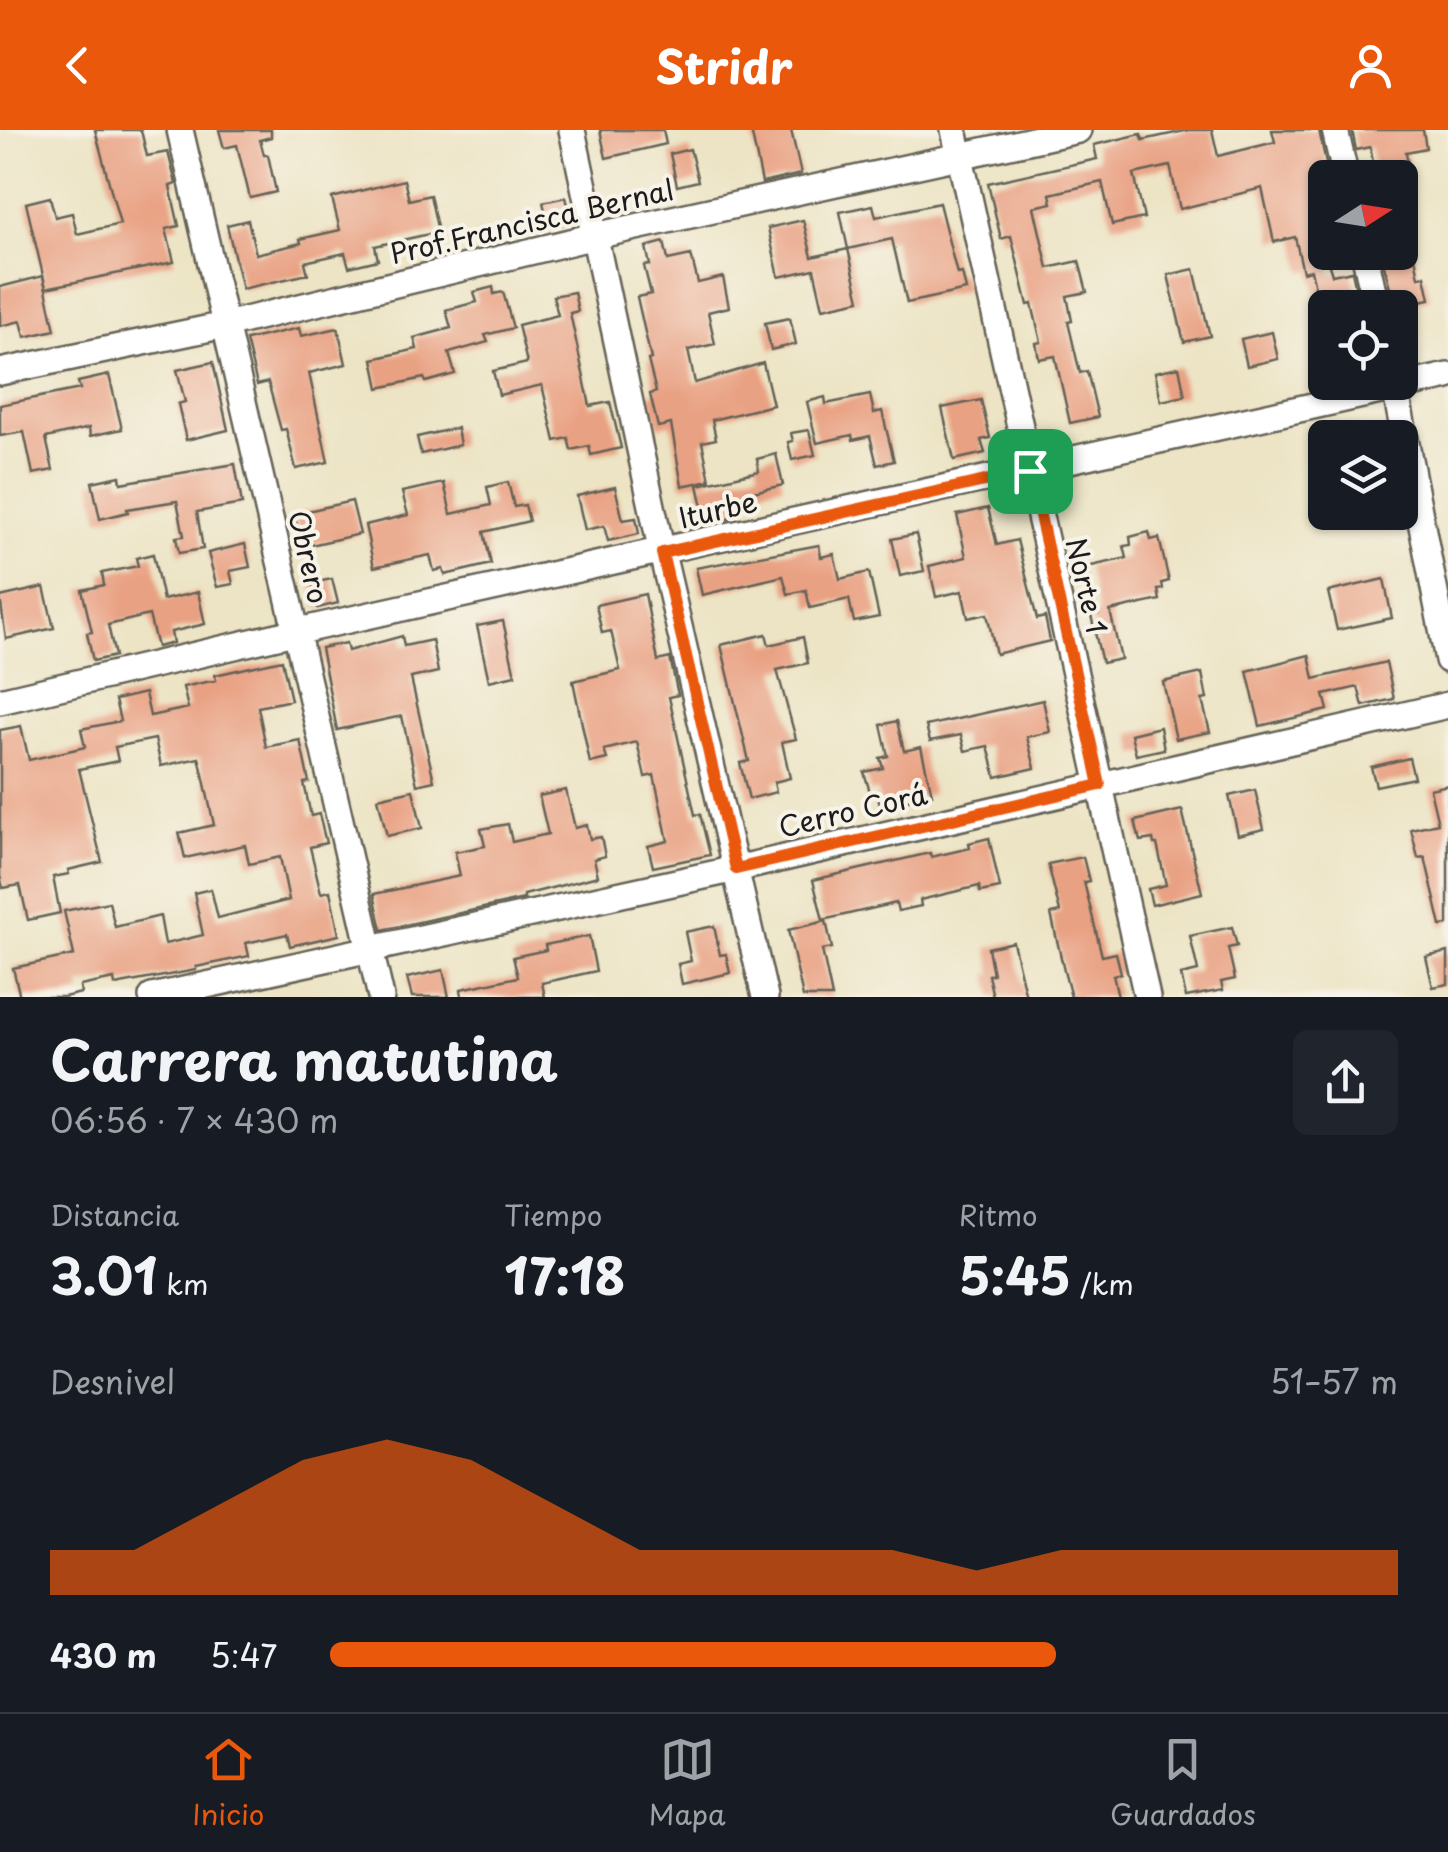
<!DOCTYPE html>
<html lang="es">
<meta charset="utf-8">
<style>
body{margin:0;font-family:"Playpen Sans",sans-serif;background:#20242c;color:#f1f3f6;height:100vh;display:flex;flex-direction:column;font-size:38px;white-space:nowrap}
*{box-sizing:border-box;margin:0}
p{font-size:32px;color:#9ea1a6}
.icon{flex:none;width:55px;height:55px;fill:none;stroke:currentColor;stroke-width:2;stroke-linecap:round;stroke-linejoin:round}
.map{position:relative;height:867px;overflow:hidden}
.side{display:flex;flex-direction:column;background:#171b24;flex:1}
.side>*{flex:none}
.needle{width:65px;rotate:78deg}
.tools{position:absolute;left:1308px;top:30px;display:grid;gap:20px}
.tools a{display:grid;place-items:center;width:110px;height:110px;border-radius:15px;background:#171b24;box-shadow:0 2px 8px #0004;font-size:50px}
.pin{position:absolute;display:grid;place-items:center;width:85px;height:85px;color:#fff;margin:-42px;border-radius:20px;box-shadow:0 5px 15px #0006}
.round{display:grid;place-items:center;flex:none;width:105px;height:105px;border-radius:15px;background:#20242c}
.headline{display:flex;align-items:center;justify-content:space-between;height:170px;padding:0 50px}
h1{font-size:55px;font-weight:700;line-height:75px}
.stats{display:grid;grid-template-columns:repeat(3,1fr);gap:15px;height:170px;padding:10px 50px}
.stats div{display:grid;align-content:center}
.stats b{font-size:50px;font-weight:700}
.stats small{font-size:28px;font-weight:400}
.stats p{font-size:28px}
.chart{height:280px;padding:20px 50px}
.chart p{display:flex;justify-content:space-between}
.chart svg{width:100%;height:180px;margin-top:10px;fill:#ea580c;opacity:.7}
ul{padding:0 50px;list-style:none;font-size:32px}
li{display:grid;grid-template-columns:160px 120px 1fr;align-items:center;height:75px}
li i{height:25px;border-radius:12px;background:#ea580c}
header{display:flex;justify-content:space-between;align-items:center;height:130px;padding:0 50px;background:#ea580c;color:#fff;font-size:45px;font-weight:700}
.dock{display:flex;justify-content:space-around;align-items:center;height:140px;border-top:2px solid #363941;background:#171b24;font-size:28px;color:#9ea1a6}
.dock a{display:grid;justify-items:center;gap:5px}
.dock .selected{color:#ea580c}
.map>svg:first-child{display:block}
.building{fill:#e9a183}
.lines{fill:none;stroke-linecap:round;stroke-linejoin:round}
.street-casing{stroke:#656257;stroke-width:30}
.street{stroke:#fff;stroke-width:25}
.route-casing{stroke:#fff;stroke-width:20}
.route{stroke:#ea580c;stroke-width:12}
.labels{text-anchor:middle;stroke-width:8;stroke-linejoin:round;paint-order:stroke}
.street-label{font-size:28px;fill:#1c1c1c;stroke:#f7f3e8}
</style>
<header><svg class="icon" aria-label="back" viewBox="0 0 24 24"><path d="M15 5l-7 7 7 7"/></svg>Stridr<svg class="icon" aria-label="person" viewBox="0 0 24 24"><circle cx="12" cy="8" r="4"/><path d="M4 21q1-7 8-7t8 7"/></svg></header>
<div class="map">
<svg width="1448" height="867" viewBox="0 0 1448 867">
<rect width="100%" height="100%" fill="#f7f3e8"/>
<filter id="ink" filterUnits="userSpaceOnUse"><feTurbulence type="fractalNoise" baseFrequency=".01" numOctaves="2"/><feDisplacementMap in="SourceGraphic" scale="20" xChannelSelector="R" yChannelSelector="G"/><feConvolveMatrix kernelMatrix="1 2 1 2 8 2 1 2 1" color-interpolation-filters="sRGB"/></filter>
<filter id="wash" filterUnits="userSpaceOnUse"><feTurbulence type="fractalNoise" baseFrequency=".0048" numOctaves="4" result="noise"/><feDisplacementMap in="SourceGraphic" scale="40" xChannelSelector="R" yChannelSelector="G"/><feGaussianBlur stdDeviation="2.25" result="paint"/><feColorMatrix in="noise" values="0 0 0 0 0 0 0 0 0 0 0 0 0 0 0 0 0 1.4 0 .05"/><feComposite in="paint" operator="in"/></filter>
<g filter="url(#wash)">
<rect width="100%" height="100%" fill="#ece4c4"/>
<g id="blocks">
<g class="building">
<polygon points="95,0 141,0 147,26 168,22 176,54 170,56 179,96 166,99 174,132 46,158 26,73 50,67 55,87 72,83 77,104 120,94"/>
<polygon points="219,0 271,0 271,7 260,10 264,25 268,25 276,62 250,68 237,15 224,18"/>
<polygon points="600,0 663,0 666,14 606,28"/>
<polygon points="751,0 791,0 801,44 762,53"/>
<polygon points="1189,0 1212,0 1218,26 1275,12 1272,0 1319,0 1329,48 1325,48 1325,122 1332,145 1352,141 1359,173 1352,175 1352,178 1320,178 1311,140 1303,142 1295,107 1274,112 1262,58 1180,79 1170,36 1134,44 1144,88 1112,95 1102,52 1050,64 1052,73 1034,77 1048,138 1079,131 1087,162 1067,166 1072,191 1068,192 1080,243 1087,241 1098,287 1070,293 1055,226 1039,229 1036,213 1041,212 1032,174 1028,175 1011,106 1001,109 988,53 1097,29 1094,15 1141,4 1143,10"/>
<polygon points="1352,0 1423,0 1426,18 1406,22 1408,35 1375,42 1370,17 1356,20"/>
<polygon points="690,19 698,51 677,56 670,24"/>
<polygon points="404,50 409,70 430,65 438,102 375,116 378,130 349,137 345,123 305,132 308,144 242,159 227,95 248,90 256,124 301,113 300,109 340,100 332,68"/>
<polygon points="566,67 572,92 549,97 543,72"/>
<polygon points="939,73 957,144 962,143 966,160 907,173 892,109 848,119 840,82 873,75 876,87"/>
<polygon points="803,90 812,127 848,119 860,170 823,178 814,139 779,147 768,98"/>
<polygon points="664,112 668,130 691,125 698,153 723,147 729,177 708,182 715,214 688,220 695,253 763,233 773,275 712,290 716,309 702,312 710,350 682,356 671,294 658,297 650,264 656,262 648,230 651,229 637,167 651,164 644,136 650,135 646,117"/>
<polygon points="1400,122 1414,122 1419,147 1425,146 1430,169 1395,176 1381,124"/>
<polygon points="1194,139 1210,206 1184,212 1168,145"/>
<polygon points="43,146 55,200 25,207 21,191 0,196 0,157"/>
<polygon points="493,157 494,164 503,162 513,198 485,205 488,212 449,223 455,244 426,252 424,248 379,258 373,229 417,219 414,208 451,198 446,180 477,172 474,162"/>
<polygon points="574,162 578,181 570,183 590,276 610,272 621,318 591,325 589,316 571,320 568,308 555,311 542,255 499,265 493,241 527,233 518,195 558,185 553,166"/>
<polygon points="790,188 796,214 771,220 765,193"/>
<polygon points="299,198 301,206 338,198 346,234 309,243 328,332 296,339 286,299 281,300 268,252 257,255 246,210"/>
<polygon points="1272,202 1278,229 1247,236 1241,209"/>
<polygon points="213,232 228,300 186,310 178,274 185,272 177,240"/>
<polygon points="1179,237 1185,266 1161,271 1155,242"/>
<polygon points="109,245 122,299 90,306 89,298 46,308 53,340 33,344 24,302 0,306 0,275 80,259 78,252"/>
<polygon points="870,265 874,283 882,281 894,331 877,335 870,306 853,310 852,305 817,313 807,272 825,267 826,274"/>
<polygon points="981,270 990,308 981,310 985,323 954,330 942,278"/>
<polygon points="457,298 460,315 421,324 417,307"/>
<polygon points="809,300 815,325 792,330 788,312 793,311 791,303"/>
<polygon points="776,324 783,355 736,366 733,370 737,387 713,392 709,375 703,377 698,355 759,341 757,329"/>
<polygon points="235,334 242,374 197,382 203,419 179,423 176,407 184,406 177,371 127,379 128,382 100,389 92,352 120,346 121,353"/>
<polygon points="508,352 514,377 525,375 529,391 484,402 491,434 445,445 443,439 434,441 430,425 374,437 365,395 408,385 402,362 444,353 451,384 491,375 487,357"/>
<polygon points="615,357 623,390 636,388 639,404 608,411 604,396 585,400 577,366"/>
<polygon points="352,371 360,404 302,417 294,384"/>
<polygon points="988,378 997,415 1017,410 1037,489 1045,487 1050,511 996,524 987,484 968,488 962,461 936,467 929,436 966,427 957,385"/>
<polygon points="1149,402 1151,410 1159,408 1169,451 1162,453 1163,459 1158,460 1160,470 1110,481 1121,529 1102,533 1091,485 1098,484 1087,437 1127,428 1124,416 1131,415 1130,407"/>
<polygon points="916,404 924,441 900,446 892,409"/>
<polygon points="245,414 250,437 230,441 233,454 217,457 208,423"/>
<polygon points="819,415 821,427 834,424 840,449 869,442 879,487 854,492 849,469 810,478 806,460 788,464 783,446 702,465 696,438"/>
<polygon points="153,424 163,470 198,462 205,494 171,502 173,513 157,517 149,485 108,495 115,526 93,531 87,503 92,502 82,460 104,455 102,443 138,436 136,428"/>
<polygon points="332,449 338,473 318,478 312,453"/>
<polygon points="1384,449 1392,488 1337,500 1328,462"/>
<polygon points="44,457 54,498 6,509 0,467"/>
<polygon points="645,464 658,531 670,528 678,565 669,567 695,685 700,684 710,725 653,737 648,716 668,711 654,645 645,647 637,612 604,620 607,629 590,633 573,551 620,540 611,501 602,503 596,475"/>
<polygon points="503,491 515,545 489,551 477,496"/>
<polygon points="766,504 769,515 803,507 808,533 777,540 796,609 782,612 790,648 774,652 776,662 749,669 740,633 749,631 721,515"/>
<polygon points="402,506 404,516 432,510 438,542 411,548 434,651 417,655 402,586 337,600 321,518 346,513 348,521"/>
<polygon points="1309,525 1314,549 1386,532 1394,569 1363,576 1358,557 1324,565 1328,580 1260,596 1247,541"/>
<polygon points="282,530 291,570 258,577 266,617 300,610 309,652 304,653 311,686 319,684 326,713 310,717 321,763 330,761 339,805 290,816 287,804 246,813 249,826 196,837 196,840 115,855 114,849 80,856 81,863 64,867 20,867 13,838 74,825 64,781 109,772 115,797 160,786 165,814 203,805 194,763 211,759 218,788 289,770 280,727 249,734 245,715 185,728 179,703 214,695 200,631 199,628 161,636 155,609 115,617 118,631 79,639 102,732 68,740 69,744 53,747 60,783 28,790 20,755 3,758 0,746 0,600 21,596 29,630 85,617 81,599 120,591 115,570 145,563 150,586 188,578 183,557 216,550 215,545"/>
<polygon points="1202,543 1207,569 1202,570 1210,602 1176,609 1163,552"/>
<polygon points="1043,570 1050,602 1027,607 1035,638 996,647 988,616 965,621 961,605 930,611 926,596"/>
<polygon points="897,591 904,621 921,617 932,664 899,672 900,677 881,681 877,661 870,662 864,642 883,638 880,628 888,626 881,595"/>
<polygon points="1160,597 1164,619 1136,625 1131,604"/>
<polygon points="1409,628 1414,648 1376,656 1371,637"/>
<polygon points="1448,655 1448,795 1441,796 1425,727 1418,728 1411,699 1438,693 1430,659"/>
<polygon points="413,660 422,698 387,706 378,668"/>
<polygon points="566,660 575,698 587,695 590,709 601,707 605,726 594,729 598,746 524,765 524,769 382,800 374,764 460,746 455,722 485,716 481,699 508,694 512,712 548,704 539,666"/>
<polygon points="1255,660 1264,699 1238,705 1229,666"/>
<polygon points="1182,680 1202,763 1152,775 1148,759 1166,755 1157,714 1154,714 1153,709 1140,711 1135,691"/>
<polygon points="989,708 1000,758 980,762 979,756 920,770 921,776 898,781 896,773 823,790 813,750 930,723 931,727 970,718 969,713"/>
<polygon points="1083,727 1089,751 1084,752 1102,826 1116,823 1121,843 1113,845 1118,867 1071,867 1064,841 1051,784 1060,782 1048,734"/>
<polygon points="826,791 832,818 822,820 832,867 803,867 788,800"/>
<polygon points="714,796 720,825 726,824 730,843 682,854 678,834 691,831 685,802"/>
<polygon points="1232,797 1237,816 1228,818 1235,849 1221,852 1223,860 1186,867 1181,845 1198,841 1190,806"/>
<polygon points="589,806 596,841 542,853 545,867 462,867 461,859 518,847 513,827 546,820 545,815"/>
<polygon points="1013,812 1026,867 993,867 988,845 993,844 988,818"/>
<polygon points="1448,822 1448,854 1433,857 1426,827"/>
<polygon points="443,840 449,867 412,867 407,848"/>
</g>
</g>
</g>
<g filter="url(#ink)">
<use href="#blocks" fill-opacity="0" stroke="#656257" stroke-width="2.5"/>
<g class="lines">
<g class="street-casing">
<g id="street">
<polyline points="180,0 381,867"/>
<polyline points="572,0 662,423 765,867"/>
<polyline points="954,0 1147,867"/>
<polyline points="1335,0 1346,48"/>
<polyline points="1364,122 1377,178"/>
<polyline points="0,242 225,195 595,106 1078,0"/>
<polyline points="1394,252 1448,530"/>
<polyline points="0,571 294,502 1448,246"/>
<polyline points="152,867 736,739 1448,575"/>
</g>
</g>
<use href="#street" class="street"/>
</g>
</g>
<g class="lines" filter="url(#ink)">
<g class="route-casing">
<polygon id="route" points="1030,341 1100,655 736,739 662,423"/>
</g>
<use href="#route" class="route"/>
</g>
<g class="labels">
<g class="street-label">
<text transform="translate(532 92) rotate(-13)" y="10">Prof.Francisca Bernal</text>
<text transform="translate(718 380) rotate(-13)" y="10">Iturbe</text>
<text transform="translate(308 427) rotate(77)" y="10">Obrero</text>
<text transform="translate(1086 456) rotate(77)" y="10">Norte 1</text>
<text transform="translate(853 681) rotate(-13)" y="10">Cerro Corá</text>
</g>
</g>
</svg>
<div class="tools">
<a><svg class="needle" viewBox="-14 -14 28 28"><path d="M0-13l5 13h-10z" fill="#e53935"/><path d="M0 13l5-13h-10z" fill="#9ea1a6"/></svg></a>
<a><svg class="icon" aria-label="locate" viewBox="0 0 24 24"><circle cx="12" cy="12" r="6"/><path d="M12 2v4M12 18v4M2 12h4M18 12h4"/></svg></a>
<a><svg class="icon" aria-label="layers" viewBox="0 0 24 24"><path d="M12 4l9 5-9 5-9-5zM3 14l9 5 9-5"/></svg></a>
</div>
<div class="pin" style="left:1030px;top:341px;background:#1e9e55"><svg class="icon" aria-label="arrive" viewBox="0 0 24 24"><path d="M6 21V4h12l-3 4 3 4H6"/></svg></div>
</div>
<section class="side">
<div class="headline"><div><h1>Carrera matutina</h1><p>06:56 · 7 × 430 m</p></div><a class="round"><svg class="icon" aria-label="share" viewBox="0 0 24 24"><path d="M12 15V3M7 8l5-5 5 5M5 13v7h14v-7"/></svg></a></div>
<div class="stats">
<div><p>Distancia</p><b>3.01<small> km</small></b></div>
<div><p>Tiempo</p><b>17:18</b></div>
<div><p>Ritmo</p><b>5:45<small> /km</small></b></div>
</div>
<div class="chart"><p><span>Desnivel</span>51–57 m</p>
<svg viewBox="0 0 160 44" preserveAspectRatio="none"><path d="M0 44V33L10 33L20 22L30 11L40 6L50 11L60 22L70 33L80 33L90 33L100 33L110 38L120 33L130 33L140 33L150 33L160 33V44z"/></svg>
</div>
<ul>
<li><b>430 m</b>5:47<i style="width:68%"></i></li>
</ul>
</section>
<nav class="dock">
<a class="selected"><svg class="icon" aria-label="home" viewBox="0 0 24 24"><path d="M3 11l9-7 9 7M6 9v11h12V9"/></svg>Inicio</a>
<a><svg class="icon" aria-label="map" viewBox="0 0 24 24"><path d="M3 6l6-2 6 2 6-2v14l-6 2-6-2-6 2zM9 4v14M15 6v14"/></svg>Mapa</a>
<a><svg class="icon" aria-label="saved" viewBox="0 0 24 24"><path d="M7 4h10v16l-5-4-5 4z"/></svg>Guardados</a>
</nav>
